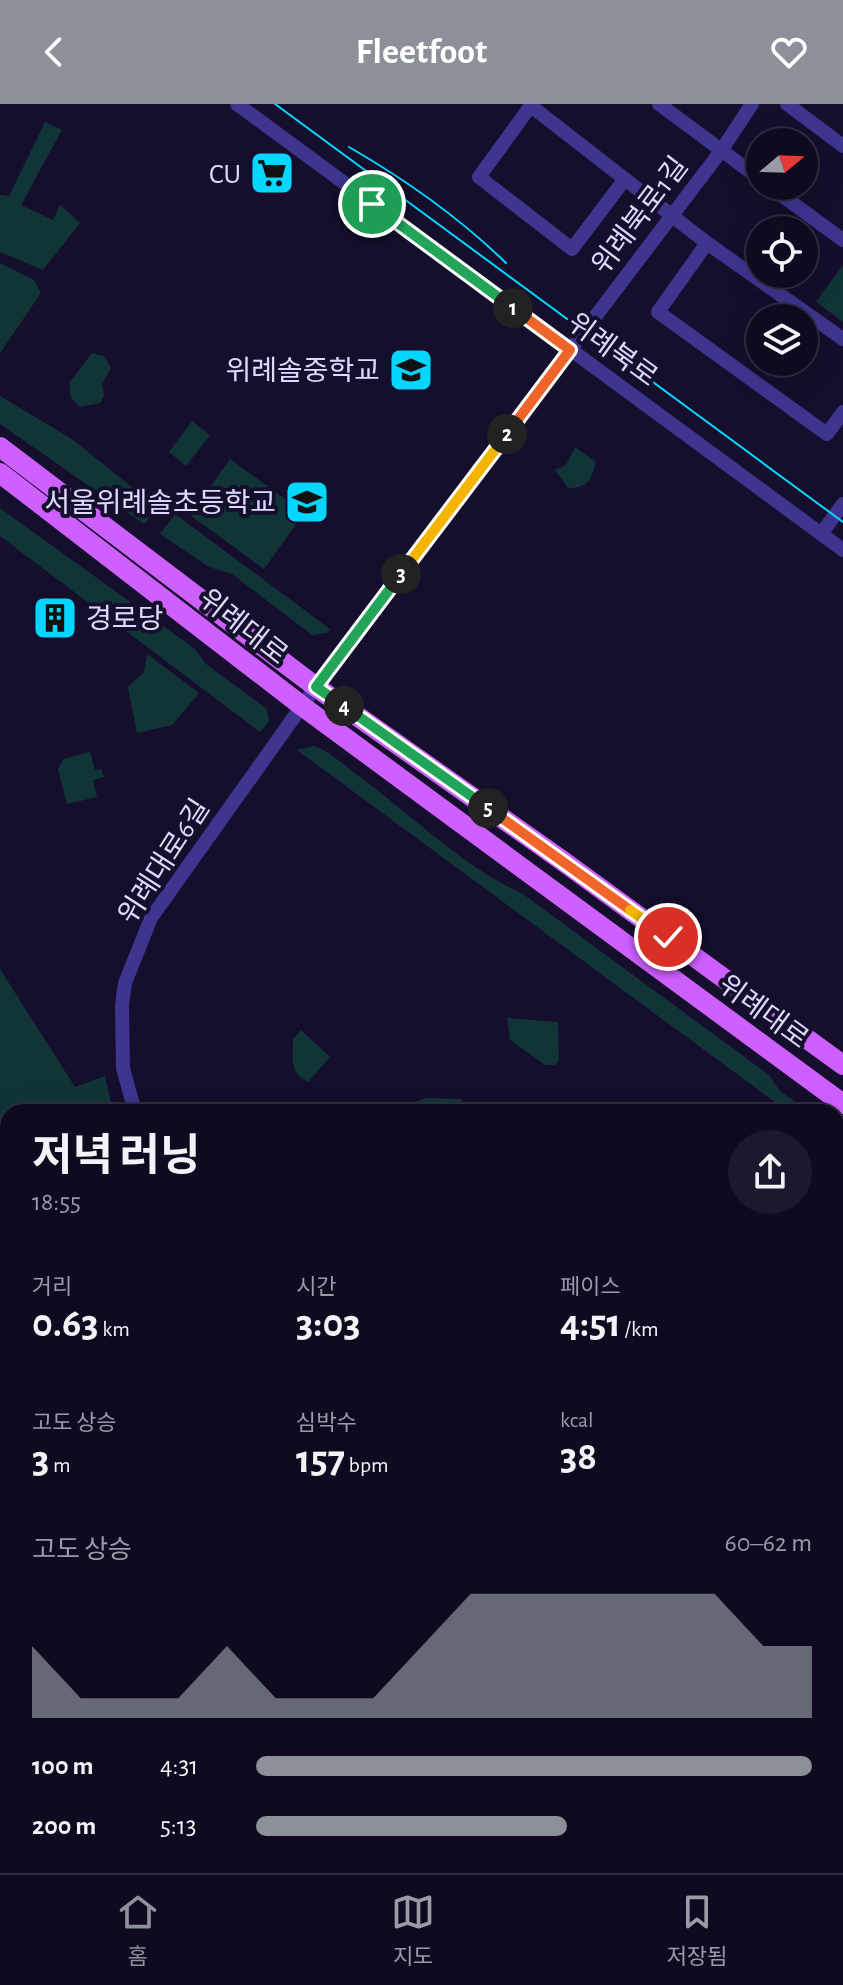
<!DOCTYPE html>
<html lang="ko">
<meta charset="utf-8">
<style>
body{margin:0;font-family:"Alegreya Sans","Noto Sans KR",sans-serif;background:#1e182e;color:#f1f3f6;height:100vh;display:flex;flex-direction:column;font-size:30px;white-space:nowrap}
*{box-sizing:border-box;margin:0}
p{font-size:26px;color:#9c9aa5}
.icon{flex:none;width:44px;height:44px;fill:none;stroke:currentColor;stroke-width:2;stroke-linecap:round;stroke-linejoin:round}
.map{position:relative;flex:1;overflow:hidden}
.panel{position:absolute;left:0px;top:1000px;width:844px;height:770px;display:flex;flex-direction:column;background:#100a21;border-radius:24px 24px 0 0;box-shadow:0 8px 32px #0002,0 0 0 2px #302b3f}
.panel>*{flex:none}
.needle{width:52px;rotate:71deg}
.controls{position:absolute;left:746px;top:24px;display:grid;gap:16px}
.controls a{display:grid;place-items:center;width:72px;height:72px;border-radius:50%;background:#100a21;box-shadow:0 8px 32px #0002,0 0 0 2px #302b3f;font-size:40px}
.pin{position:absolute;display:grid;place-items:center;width:68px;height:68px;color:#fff;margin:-34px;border:4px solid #fff;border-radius:50%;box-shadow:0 2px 8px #0007}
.km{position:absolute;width:40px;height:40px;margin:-20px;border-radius:50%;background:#222;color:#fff;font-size:22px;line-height:40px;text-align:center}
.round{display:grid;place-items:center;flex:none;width:84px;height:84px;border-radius:42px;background:#1e182e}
.overview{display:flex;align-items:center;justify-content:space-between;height:136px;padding:0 32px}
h1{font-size:44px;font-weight:700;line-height:60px}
.stats{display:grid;grid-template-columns:repeat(3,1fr);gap:12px;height:136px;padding:8px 32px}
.stats div{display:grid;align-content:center}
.stats b{font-size:40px;font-weight:700}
.stats small{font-size:22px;font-weight:400}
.stats p{font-size:22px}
.chart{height:224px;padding:16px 32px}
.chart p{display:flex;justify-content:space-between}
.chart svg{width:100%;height:144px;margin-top:8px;fill:#8c9099;opacity:.7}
ul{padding:0 32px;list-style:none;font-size:26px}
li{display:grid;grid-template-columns:128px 96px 1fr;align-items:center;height:60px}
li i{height:20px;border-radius:10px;background:#8c9099}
header{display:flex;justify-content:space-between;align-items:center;height:104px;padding:0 32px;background:#8c9099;color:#fff;font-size:36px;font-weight:700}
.menu{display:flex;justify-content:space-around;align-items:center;height:112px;border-top:2px solid #302b3f;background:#100a21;font-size:22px;color:#9c9aa5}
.menu a{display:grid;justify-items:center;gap:4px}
.menu .selected{color:#8c9099}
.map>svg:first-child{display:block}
.green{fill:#113537}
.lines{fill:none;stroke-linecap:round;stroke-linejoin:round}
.street{stroke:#3e358f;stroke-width:14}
.primary{stroke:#ce60ff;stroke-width:20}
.tram{stroke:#05d6ff;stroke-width:2}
.split-1-casing{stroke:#fff;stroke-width:16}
.split-2-casing{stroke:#fff;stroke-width:16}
.split-3-casing{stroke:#fff;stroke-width:16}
.split-4-casing{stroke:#fff;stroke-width:16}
.split-5-casing{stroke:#fff;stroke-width:16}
.split-6-casing{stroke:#fff;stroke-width:16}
.split-7-casing{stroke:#fff;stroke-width:16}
.split-1{stroke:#22a559;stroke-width:10}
.split-2{stroke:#f0652b;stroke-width:10}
.split-3{stroke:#f5b400;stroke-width:10}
.split-4{stroke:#22a559;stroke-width:10}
.split-5{stroke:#22a559;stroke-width:10}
.split-6{stroke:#f0652b;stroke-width:10}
.split-7{stroke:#f5b400;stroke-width:10}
.labels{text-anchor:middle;stroke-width:8;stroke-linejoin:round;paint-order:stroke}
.poi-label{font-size:28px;fill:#e0d9ff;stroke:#150e2c;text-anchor:end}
.street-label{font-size:28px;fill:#e0d9ff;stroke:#150e2c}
</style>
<header><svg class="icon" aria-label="back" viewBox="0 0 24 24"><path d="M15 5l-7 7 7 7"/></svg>Fleetfoot<svg class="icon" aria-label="heart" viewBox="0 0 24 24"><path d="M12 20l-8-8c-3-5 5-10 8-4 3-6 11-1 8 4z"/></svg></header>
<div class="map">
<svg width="843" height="1769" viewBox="0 0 843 1769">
<rect width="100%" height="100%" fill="#150e2c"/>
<g class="green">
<polygon points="45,18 62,26 21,101 53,116 60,101 80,119 43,166 0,148 0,91 9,92"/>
<polygon points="0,159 34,176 41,189 0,249"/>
<polygon points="843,161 843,218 816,198"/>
<polygon points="92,249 104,252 111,264 102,280 104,292 100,299 80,303 71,294 69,279"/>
<polygon points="0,292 72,335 158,404 144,420 0,320"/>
<polygon points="192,317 210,331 186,362 169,348"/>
<path d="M575,343l21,15c-5,18 -8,26 -28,26l-13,-18 11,-5z"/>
<polygon points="230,355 304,409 264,465 190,411"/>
<polygon points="0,404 195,545 206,560 267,605 269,618 260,628 0,432"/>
<polygon points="175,410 330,525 327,529 312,531 232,470 209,463 160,430"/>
<polygon points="147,550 199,589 172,621 137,629 128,583 144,568"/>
<path d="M314,642c16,5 32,21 46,31 54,40 102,89 163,117l246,181 11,16 14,10 -7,10 -490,-361z"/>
<polygon points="90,648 95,666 101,665 104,673 93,676 97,693 67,700 58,665 63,655"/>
<polygon points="0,865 75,983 105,972 113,1008 8,1008 8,1762 74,1762 70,1769 0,1769"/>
<polygon points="507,914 558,918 559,956 555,961 545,961 510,936"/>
<path d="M301,926l29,27 -22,25c-19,-9 -15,-25 -15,-43z"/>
<polygon points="426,994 461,995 461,1008 409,1008 415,998"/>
</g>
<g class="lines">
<g class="street">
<polyline points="237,0 843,446"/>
<polyline points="532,0 479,73 572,145 625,75"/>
<polyline points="659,0 760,75"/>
<polyline points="787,0 843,42"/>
<polyline points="531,2 707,139 843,235"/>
<polyline points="769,82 843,136"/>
<polyline points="707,139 658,208 827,330 843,308"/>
<polyline points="821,430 843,400"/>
<polyline points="135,1008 123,964 122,901 125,879 151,814 334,557 721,47 752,0"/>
<polyline points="836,1090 843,1080"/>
<polyline points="836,1411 843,1417"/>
<polyline points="836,1621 843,1610"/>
<polyline points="458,1762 468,1769"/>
<polyline points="723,1769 728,1762"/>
</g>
<g class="primary">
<polyline points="0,343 316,583 560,755 843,961"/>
<polyline points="0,369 302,602 843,1000"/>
</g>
<g class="tram">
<polyline points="275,0 843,418"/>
<path d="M349,43c57,33 110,70 157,116"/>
</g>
</g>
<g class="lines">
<g class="split-1-casing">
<polyline id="split-1" points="372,100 513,204"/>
</g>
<g class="split-2-casing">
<polyline id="split-2" points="507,330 570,246 513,204"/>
</g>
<g class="split-3-casing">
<polyline id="split-3" points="401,470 507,330"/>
</g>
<g class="split-4-casing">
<polyline id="split-4" points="344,602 316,583 401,470"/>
</g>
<g class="split-5-casing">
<polyline id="split-5" points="344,602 488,704"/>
</g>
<g class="split-6-casing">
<polyline id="split-6" points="488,704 630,806"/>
</g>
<g class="split-7-casing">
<polyline id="split-7" points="630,806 668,833"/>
</g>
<use href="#split-1" class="split-1"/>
<use href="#split-2" class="split-2"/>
<use href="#split-3" class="split-3"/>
<use href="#split-4" class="split-4"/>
<use href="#split-5" class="split-5"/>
<use href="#split-6" class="split-6"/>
<use href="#split-7" class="split-7"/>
</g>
<defs>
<g id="supermarket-square" transform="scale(2.3)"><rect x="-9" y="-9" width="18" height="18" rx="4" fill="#05d6ff" stroke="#150e2c"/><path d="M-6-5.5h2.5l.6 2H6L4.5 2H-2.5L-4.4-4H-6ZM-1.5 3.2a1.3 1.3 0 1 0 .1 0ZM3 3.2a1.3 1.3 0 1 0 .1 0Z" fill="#111"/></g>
<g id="school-square" transform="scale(2.3)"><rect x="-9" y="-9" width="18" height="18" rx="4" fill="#05d6ff" stroke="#150e2c"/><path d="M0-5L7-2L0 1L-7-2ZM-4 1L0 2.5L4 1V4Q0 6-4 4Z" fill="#111"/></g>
<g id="building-square" transform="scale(2.3)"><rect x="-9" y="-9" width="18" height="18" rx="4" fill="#05d6ff" stroke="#150e2c"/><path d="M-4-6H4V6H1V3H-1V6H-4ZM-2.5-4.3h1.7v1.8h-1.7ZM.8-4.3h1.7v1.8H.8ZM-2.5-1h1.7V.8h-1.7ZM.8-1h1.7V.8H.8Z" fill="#111"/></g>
</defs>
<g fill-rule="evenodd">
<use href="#supermarket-square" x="272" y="69"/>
<use href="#school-square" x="411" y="266"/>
<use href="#school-square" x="307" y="398"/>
<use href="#building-square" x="55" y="514"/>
</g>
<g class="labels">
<g class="poi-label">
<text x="241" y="79">CU</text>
<text x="380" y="276">위례솔중학교</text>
<text x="276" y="408">서울위례솔초등학교</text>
<text x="86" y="524" text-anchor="start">경로당</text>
</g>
<g class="street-label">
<text transform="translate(639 111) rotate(-53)" y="10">위례북로1길</text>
<text transform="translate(613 245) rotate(36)" y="10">위례북로</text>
<text transform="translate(244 522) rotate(38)" y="10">위례대로</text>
<text transform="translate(163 757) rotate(-57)" y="10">위례대로6길</text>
<text transform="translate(764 907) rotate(36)" y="10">위례대로</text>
</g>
</g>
</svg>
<div class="controls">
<a><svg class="needle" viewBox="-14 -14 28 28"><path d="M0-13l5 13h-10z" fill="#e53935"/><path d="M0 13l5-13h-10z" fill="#9c9aa5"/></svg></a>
<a><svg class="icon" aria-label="locate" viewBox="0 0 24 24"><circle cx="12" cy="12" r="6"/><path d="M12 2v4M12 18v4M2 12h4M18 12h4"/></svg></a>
<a><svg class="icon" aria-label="layers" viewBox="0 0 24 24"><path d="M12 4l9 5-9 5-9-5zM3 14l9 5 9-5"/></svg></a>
</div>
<div class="pin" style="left:372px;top:100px;background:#1e9e55"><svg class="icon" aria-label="arrive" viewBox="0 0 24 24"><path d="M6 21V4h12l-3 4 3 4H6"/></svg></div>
<div class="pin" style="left:668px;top:833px;background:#d93025"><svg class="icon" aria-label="check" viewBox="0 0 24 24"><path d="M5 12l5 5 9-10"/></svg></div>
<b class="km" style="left:513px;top:204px">1</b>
<b class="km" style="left:507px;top:330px">2</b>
<b class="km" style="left:401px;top:470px">3</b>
<b class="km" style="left:344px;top:602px">4</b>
<b class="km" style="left:488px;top:704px">5</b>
<section class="panel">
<div class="overview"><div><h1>저녁 러닝</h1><p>18:55</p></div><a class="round"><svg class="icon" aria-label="share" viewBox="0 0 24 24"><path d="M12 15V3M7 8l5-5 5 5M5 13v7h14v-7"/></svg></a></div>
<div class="stats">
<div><p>거리</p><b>0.63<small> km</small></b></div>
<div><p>시간</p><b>3:03</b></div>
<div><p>페이스</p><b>4:51<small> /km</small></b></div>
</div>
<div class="stats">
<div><p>고도 상승</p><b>3<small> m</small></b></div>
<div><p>심박수</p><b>157<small> bpm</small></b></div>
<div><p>kcal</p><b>38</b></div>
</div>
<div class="chart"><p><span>고도 상승</span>60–62 m</p>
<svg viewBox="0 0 160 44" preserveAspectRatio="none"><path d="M0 44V22L10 38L20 38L30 38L40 22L50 38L60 38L70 38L80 22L90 6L100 6L110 6L120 6L130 6L140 6L150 22L160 22V44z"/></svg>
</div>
<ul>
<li><b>100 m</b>4:31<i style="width:100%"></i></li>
<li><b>200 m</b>5:13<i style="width:56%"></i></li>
</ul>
</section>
</div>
<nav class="menu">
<a class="selected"><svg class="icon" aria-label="home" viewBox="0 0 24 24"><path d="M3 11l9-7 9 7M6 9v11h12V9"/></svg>홈</a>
<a><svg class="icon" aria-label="map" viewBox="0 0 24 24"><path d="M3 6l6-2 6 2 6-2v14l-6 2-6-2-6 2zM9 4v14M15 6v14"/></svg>지도</a>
<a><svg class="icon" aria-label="saved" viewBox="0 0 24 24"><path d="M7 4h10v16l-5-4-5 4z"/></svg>저장됨</a>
</nav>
